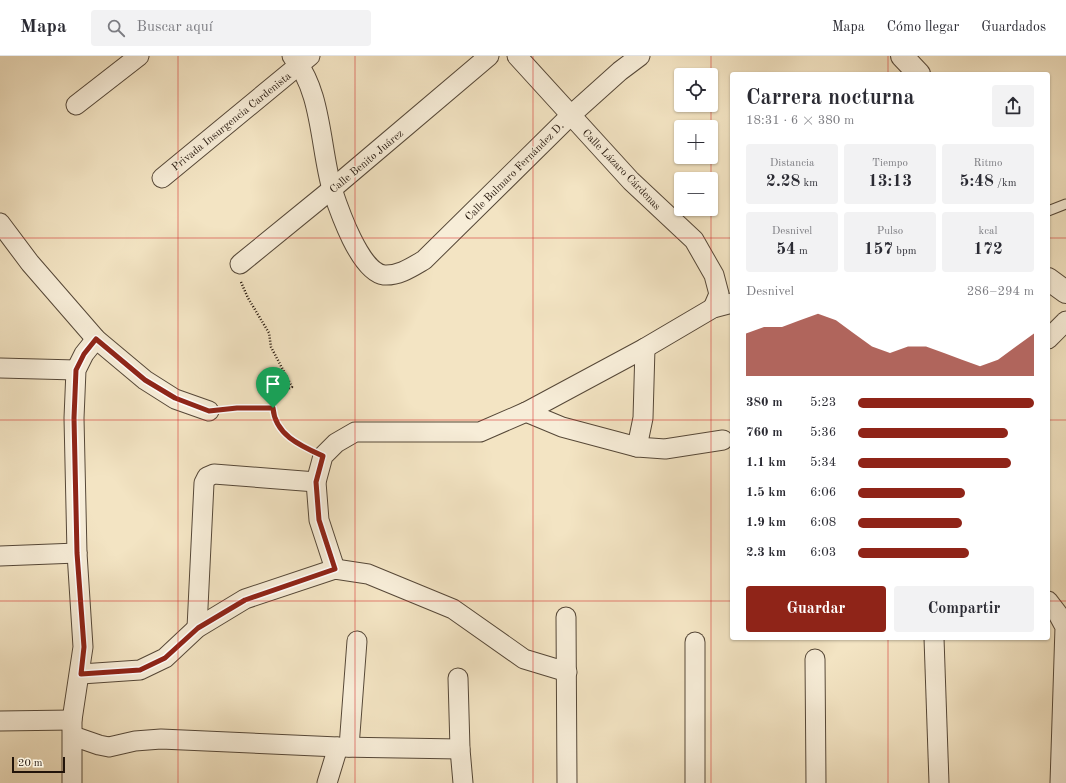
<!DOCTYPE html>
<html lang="es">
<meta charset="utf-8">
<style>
body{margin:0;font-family:"Old Standard TT",serif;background:#f2f2f3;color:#2b2b33;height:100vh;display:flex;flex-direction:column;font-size:15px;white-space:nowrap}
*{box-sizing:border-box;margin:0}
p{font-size:13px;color:#7c7c81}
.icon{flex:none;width:22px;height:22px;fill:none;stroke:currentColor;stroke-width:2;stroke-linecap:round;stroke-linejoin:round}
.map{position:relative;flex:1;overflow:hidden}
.panel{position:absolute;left:730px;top:16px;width:320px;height:568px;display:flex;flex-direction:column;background:#fff;border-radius:4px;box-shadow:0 1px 3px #0004}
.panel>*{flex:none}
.fabs{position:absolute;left:674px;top:12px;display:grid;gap:8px}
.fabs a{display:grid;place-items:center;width:44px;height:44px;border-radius:4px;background:#fff;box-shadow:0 1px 3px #0004;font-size:20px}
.scale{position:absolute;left:12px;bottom:10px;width:53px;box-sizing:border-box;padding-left:4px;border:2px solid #22140a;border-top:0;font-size:11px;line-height:14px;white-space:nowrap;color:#22140a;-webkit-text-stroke:3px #f7edd8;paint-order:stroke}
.pin{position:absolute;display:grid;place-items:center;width:34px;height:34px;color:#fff;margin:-41px -17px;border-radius:50% 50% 50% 0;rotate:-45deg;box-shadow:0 0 4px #0007}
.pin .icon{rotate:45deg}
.round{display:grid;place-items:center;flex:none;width:42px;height:42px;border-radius:4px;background:#f2f2f3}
.headline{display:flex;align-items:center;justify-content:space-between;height:68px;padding:0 16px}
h1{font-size:22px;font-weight:800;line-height:30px}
.figures{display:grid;grid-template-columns:repeat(3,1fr);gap:6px;height:68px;padding:4px 16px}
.figures div{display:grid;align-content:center;border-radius:4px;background:#f2f2f3;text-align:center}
.figures b{font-size:17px;font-weight:800}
.figures small{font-size:11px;font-weight:400}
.figures p{font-size:11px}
.chart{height:112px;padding:8px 16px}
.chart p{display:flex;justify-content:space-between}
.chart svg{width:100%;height:72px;margin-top:4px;fill:#8f2418;opacity:.7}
.action{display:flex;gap:8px;margin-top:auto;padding:8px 16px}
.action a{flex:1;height:46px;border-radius:4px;background:#8f2418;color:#fff;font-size:16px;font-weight:800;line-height:46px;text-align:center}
.action a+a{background:#f2f2f3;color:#2b2b33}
ul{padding:0 16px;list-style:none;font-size:13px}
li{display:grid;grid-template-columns:64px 48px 1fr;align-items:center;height:30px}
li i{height:10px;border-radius:5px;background:#8f2418}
header{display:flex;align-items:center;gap:24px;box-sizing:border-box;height:56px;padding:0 20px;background:#fff;border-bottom:1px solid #e1e1e2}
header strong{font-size:19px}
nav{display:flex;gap:22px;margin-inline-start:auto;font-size:14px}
.search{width:280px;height:36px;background:#f2f2f3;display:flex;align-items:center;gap:10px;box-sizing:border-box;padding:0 14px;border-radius:4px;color:#7c7c81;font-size:15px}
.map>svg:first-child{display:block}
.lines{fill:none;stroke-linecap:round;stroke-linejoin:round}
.service-casing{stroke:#564838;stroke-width:11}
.minor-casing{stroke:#564838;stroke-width:21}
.tertiary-casing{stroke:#564838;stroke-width:24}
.path{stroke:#22140a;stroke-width:2.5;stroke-dasharray:1 2;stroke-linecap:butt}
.service{stroke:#f7edd8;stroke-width:9}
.minor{stroke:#f7edd8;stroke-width:19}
.tertiary{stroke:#f7edd8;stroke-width:22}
.route-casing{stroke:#fff;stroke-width:8}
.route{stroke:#8f2418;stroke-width:5}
.grid{fill:none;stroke:#d62828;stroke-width:1;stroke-opacity:0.55}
.labels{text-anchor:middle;stroke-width:3;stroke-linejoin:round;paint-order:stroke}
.street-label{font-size:11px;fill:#22140a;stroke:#f7edd8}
</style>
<header>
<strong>Mapa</strong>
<div class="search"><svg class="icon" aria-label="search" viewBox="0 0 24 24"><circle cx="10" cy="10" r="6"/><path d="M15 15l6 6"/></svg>Buscar aquí</div>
<nav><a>Mapa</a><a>Cómo llegar</a><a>Guardados</a></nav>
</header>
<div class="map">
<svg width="1066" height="727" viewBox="0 0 1066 727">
<rect width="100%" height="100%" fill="#f3e4c3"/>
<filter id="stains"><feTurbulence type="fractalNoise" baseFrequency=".005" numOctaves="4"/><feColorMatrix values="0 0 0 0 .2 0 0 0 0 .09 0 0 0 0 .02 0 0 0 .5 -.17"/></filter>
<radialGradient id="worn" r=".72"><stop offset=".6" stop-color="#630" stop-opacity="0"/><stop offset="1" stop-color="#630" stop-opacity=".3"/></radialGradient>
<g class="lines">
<g class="service-casing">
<polyline id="service" points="1048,155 1066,148"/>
</g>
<g class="minor-casing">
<g id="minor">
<path d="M292,0c30,33 28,92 40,133 7,21 28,83 52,86 15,1 28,-8 40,-15l147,-145 49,-44 20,-15"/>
<polyline points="517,0 631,125 694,184 714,219 719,238 713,252"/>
<polyline points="76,49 139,0"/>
<polyline points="162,122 310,0"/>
<polyline points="0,167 30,207 96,283 145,324 175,343 209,355"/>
<polyline points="240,208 332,133 489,0"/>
<polyline points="1048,283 1066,265"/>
<polyline points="0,312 76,314"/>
<polyline points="526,356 562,371 637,391 665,393 723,384"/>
<polyline points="637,391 643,362 645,292"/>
<polyline points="0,500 77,497"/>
<polyline points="335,513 319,464 316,426 323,400 336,387 355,376 480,376 526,356 645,292 713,252 732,247"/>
<polyline points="1048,545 1058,558 1065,571 1060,727"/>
<polyline points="566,561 567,727"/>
<polyline points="197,572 204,427 207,421 214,418 316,426"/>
<polyline points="934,582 939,727"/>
<polyline points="695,586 695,727"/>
<polyline points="815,603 816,727"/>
<polyline points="81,618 140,614 165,602 197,572 245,543 335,513 368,518 453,553 524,603 567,616"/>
<polyline points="458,622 460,693 463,727"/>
<polyline points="0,665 72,664"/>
<polyline points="73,680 99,689 109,691 135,685 161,683 338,691 460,693"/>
<polyline points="349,691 357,585"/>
<polyline points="72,727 72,664 83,591 77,497 74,362 76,314 84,298 96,283"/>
<polyline points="327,727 338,691"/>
</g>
</g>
<g class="tertiary-casing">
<g id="tertiary">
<polyline points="902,0 919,18"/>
<polyline points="1048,223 1066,236"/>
</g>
</g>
<g class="path">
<path d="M241,226l7,16 21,35 2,14 21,40 -17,8c-8,25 11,45 33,54"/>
<polyline points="226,353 273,352"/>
</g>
<use href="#service" class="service"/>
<use href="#minor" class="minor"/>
<use href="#tertiary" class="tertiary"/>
</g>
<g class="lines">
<g class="route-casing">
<path id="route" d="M96,283l49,41 30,18 34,13 28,-3h36c2,27 28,38 50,48l-7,26 3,38 16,49 -90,31 -47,28 -33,30 -25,12 -59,4 3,-27 -7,-94 -3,-135 2,-48 8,-16z"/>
</g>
<use href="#route" class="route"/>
</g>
<path class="grid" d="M178,0v727M355,0v727M533,0v727M711,0v19M888,0v18M711,49v22M711,101v22M711,153v574M0,182h732M1048,182h18M0,364h732M1048,364h18M0,545h732M1048,545h18M888,582v145"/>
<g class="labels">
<g class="street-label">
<text transform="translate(231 65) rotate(-39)" y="4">Privada Insurgencia Cardenista</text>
<text transform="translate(366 105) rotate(-40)" y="4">Calle Benito Juárez</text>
<text transform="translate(622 113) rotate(46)" y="4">Calle Lázaro Cárdenas</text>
<text transform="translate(514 115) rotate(-45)" y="4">Calle Bulmaro Fernández D.</text>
</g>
</g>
<rect width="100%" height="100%" filter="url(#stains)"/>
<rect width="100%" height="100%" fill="url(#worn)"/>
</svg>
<div class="fabs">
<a><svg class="icon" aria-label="locate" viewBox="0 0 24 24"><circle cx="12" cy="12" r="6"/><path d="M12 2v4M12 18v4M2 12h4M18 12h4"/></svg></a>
<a>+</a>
<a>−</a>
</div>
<div class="scale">20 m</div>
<div class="pin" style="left:273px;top:352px;background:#1e9e55"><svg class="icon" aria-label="arrive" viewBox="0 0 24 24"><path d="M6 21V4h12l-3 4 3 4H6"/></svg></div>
<section class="panel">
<div class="headline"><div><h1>Carrera nocturna</h1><p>18:31 · 6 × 380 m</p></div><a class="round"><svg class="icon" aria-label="share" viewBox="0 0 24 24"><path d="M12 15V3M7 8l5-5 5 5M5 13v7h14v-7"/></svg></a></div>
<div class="figures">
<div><p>Distancia</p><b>2.28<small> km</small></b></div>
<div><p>Tiempo</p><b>13:13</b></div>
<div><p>Ritmo</p><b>5:48<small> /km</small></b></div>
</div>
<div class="figures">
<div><p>Desnivel</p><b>54<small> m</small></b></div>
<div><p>Pulso</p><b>157<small> bpm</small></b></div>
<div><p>kcal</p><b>172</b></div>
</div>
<div class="chart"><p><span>Desnivel</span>286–294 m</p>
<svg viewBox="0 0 160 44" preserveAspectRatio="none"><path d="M0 44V18L10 14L20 14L30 10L40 6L50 10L60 18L70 26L80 30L90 26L100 26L110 30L120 34L130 38L140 34L150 26L160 18V44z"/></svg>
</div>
<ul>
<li><b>380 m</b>5:23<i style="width:100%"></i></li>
<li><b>760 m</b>5:36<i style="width:85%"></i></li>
<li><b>1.1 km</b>5:34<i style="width:87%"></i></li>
<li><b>1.5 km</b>6:06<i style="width:61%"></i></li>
<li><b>1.9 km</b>6:08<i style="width:59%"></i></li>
<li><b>2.3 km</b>6:03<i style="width:63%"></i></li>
</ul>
<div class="action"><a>Guardar</a><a>Compartir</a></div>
</section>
</div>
